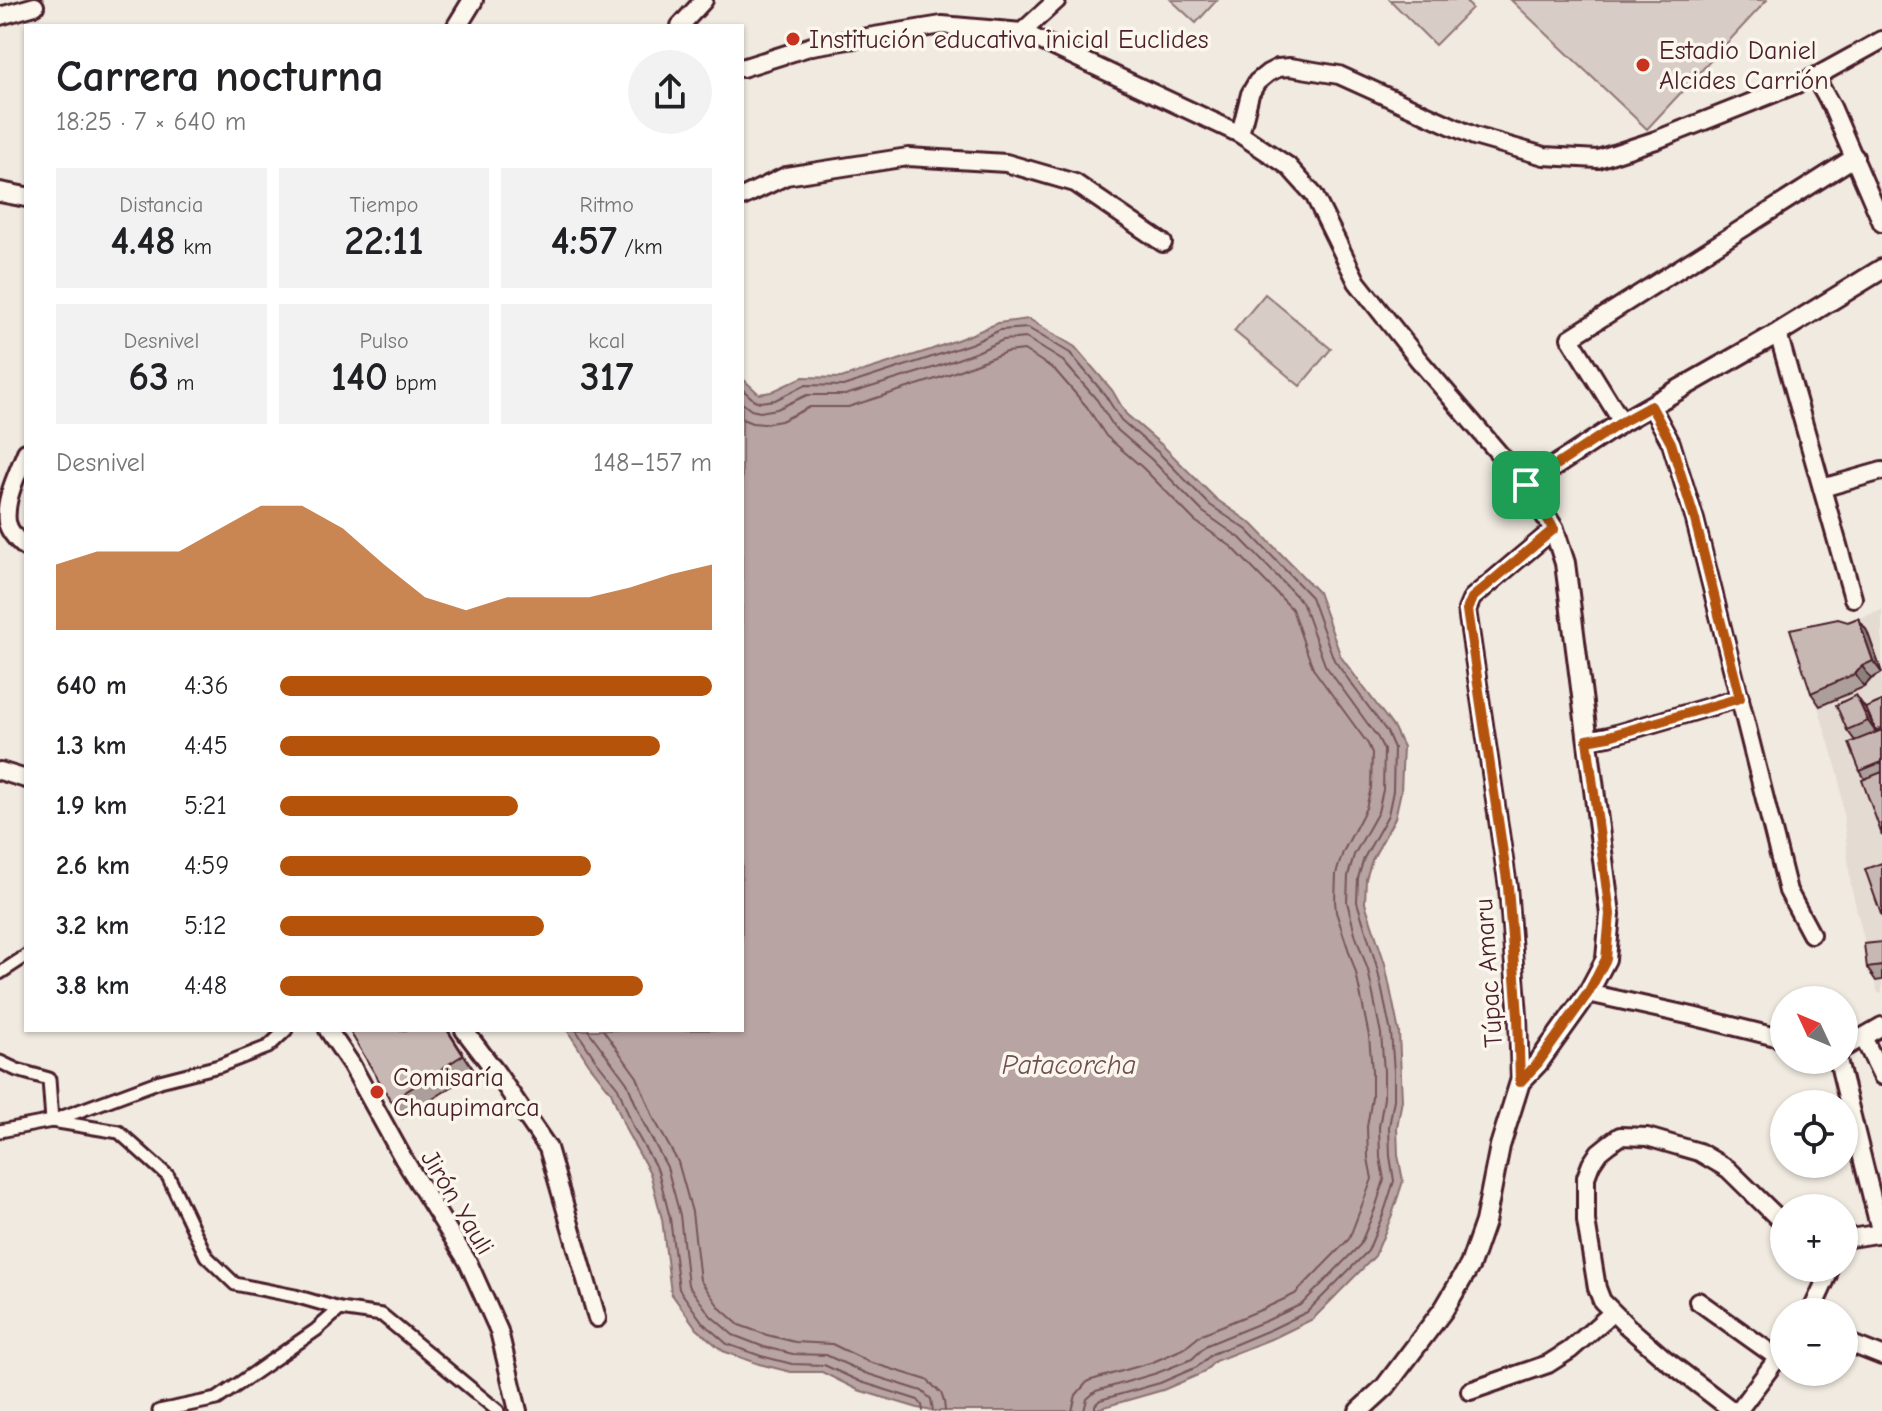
<!DOCTYPE html>
<html lang="es">
<meta charset="utf-8">
<style>
body{margin:0;font-family:"Comic Neue",sans-serif;background:#f2f2f2;color:#202124;height:100vh;display:flex;flex-direction:column;font-size:30px;white-space:nowrap}
*{box-sizing:border-box;margin:0}
p{font-size:26px;color:#757577}
.icon{flex:none;width:44px;height:44px;fill:none;stroke:currentColor;stroke-width:2;stroke-linecap:round;stroke-linejoin:round}
.map{position:relative;flex:1;overflow:hidden}
.sheet{position:absolute;left:24px;top:24px;width:720px;height:1008px;display:flex;flex-direction:column;background:#fff;border-radius:0px;box-shadow:0 2px 6px #0004}
.sheet>*{flex:none}
.needle{width:52px;rotate:314deg}
.controls{position:absolute;left:1770px;top:986px;display:grid;gap:16px}
.controls a{display:grid;place-items:center;width:88px;height:88px;border-radius:50%;background:#fff;box-shadow:0 2px 6px #0004;font-size:40px}
.pin{position:absolute;display:grid;place-items:center;width:68px;height:68px;color:#fff;margin:-34px;border-radius:16px;box-shadow:0 4px 12px #0006}
.round{display:grid;place-items:center;flex:none;width:84px;height:84px;border-radius:42px;background:#f2f2f2}
.headline{display:flex;align-items:center;justify-content:space-between;height:136px;padding:0 32px}
h1{font-size:44px;font-weight:800;line-height:60px}
.stats{display:grid;grid-template-columns:repeat(3,1fr);gap:12px;height:136px;padding:8px 32px}
.stats div{display:grid;align-content:center;border-radius:0px;background:#f2f2f2;text-align:center}
.stats b{font-size:40px;font-weight:800}
.stats small{font-size:22px;font-weight:400}
.stats p{font-size:22px}
.chart{height:224px;padding:16px 32px}
.chart p{display:flex;justify-content:space-between}
.chart svg{width:100%;height:144px;margin-top:8px;fill:#b45309;opacity:.7}
ul{padding:0 32px;list-style:none;font-size:26px}
li{display:grid;grid-template-columns:128px 96px 1fr;align-items:center;height:60px}
li i{height:20px;border-radius:10px;background:#b45309}
.map>svg:first-child{display:block}
.built{fill:#e4dbd2}
.green{fill:#d8ccc6;stroke:#917678;stroke-width:2}
.water{fill:#b8a4a2;stroke:#8c6f72;stroke-width:2}
.lines{fill:none;stroke-linecap:round;stroke-linejoin:round}
.shore{stroke:#76545b;stroke-width:2}
.pedestrian-casing{stroke:#4a1f2b;stroke-width:17}
.minor-casing{stroke:#4a1f2b;stroke-width:22}
.tertiary-casing{stroke:#4a1f2b;stroke-width:24}
.pedestrian{stroke:#fbf7ec;stroke-width:11}
.minor{stroke:#fbf7ec;stroke-width:16}
.tertiary{stroke:#fbf7ec;stroke-width:18}
.wall{fill:#ac9e9a;stroke:#4a1f2b;stroke-width:2}
.shaded-wall{fill:#8c817d;stroke:#4a1f2b;stroke-width:2}
.building{fill:#c8b8b3;stroke:#4a1f2b;stroke-width:2}
.route-casing{stroke:#fff;stroke-width:16}
.route{stroke:#b45309;stroke-width:10}
.poi-dot{fill:#c8321e;stroke:#fbf7ec;stroke-width:3}
.labels{text-anchor:middle;stroke-width:7;stroke-linejoin:round;paint-order:stroke}
.poi-label{font-size:26px;fill:#4a1f2b;stroke:#fbf7ec;text-anchor:start}
.street-label{font-size:26px;fill:#4a1f2b;stroke:#fbf7ec}
.water-label{font-size:28px;font-style:italic;fill:#704e55;stroke:#fbf7ec}
</style>
<div class="map">
<svg width="1882" height="1411" viewBox="0 0 1882 1411">
<rect width="100%" height="100%" fill="#f0eae0"/>
<filter id="ink" filterUnits="userSpaceOnUse"><feTurbulence type="fractalNoise" baseFrequency=".0125" numOctaves="2"/><feDisplacementMap in="SourceGraphic" scale="16" xChannelSelector="R" yChannelSelector="G"/><feConvolveMatrix kernelMatrix="1 2 1 2 8 2 1 2 1" color-interpolation-filters="sRGB"/></filter>
<g filter="url(#ink)">
<polygon class="built" points="1882,610 1882,993 1878,993 1875,984 1851,886 1839,776 1798,641"/>
<g class="green">
<polygon points="1171,0 1217,0 1196,23"/>
<polygon points="1390,0 1465,0 1472,8 1435,45"/>
<polygon points="1511,0 1767,0 1647,129"/>
<polygon points="1265,294 1331,349 1300,386 1234,331"/>
</g>
<polygon class="water" points="1029,319 1075,347 1112,390 1126,414 1163,446 1216,499 1252,524 1318,592 1341,657 1394,728 1403,747 1401,791 1395,818 1372,860 1366,879 1365,903 1385,964 1399,1032 1402,1100 1397,1127 1398,1155 1403,1181 1392,1215 1375,1256 1313,1319 1276,1337 1215,1361 1203,1373 1163,1390 1090,1411 932,1411 918,1408 858,1390 822,1372 791,1372 759,1364 723,1351 697,1329 671,1293 662,1219 650,1173 627,1132 611,1092 589,1064 567,1030 742,1030 742,381 744,380 759,394 771,392 803,377 841,378 930,350 970,335 998,323"/>
<g class="lines">
<g class="shore">
<polyline points="742,389 754,400 760,402 775,400 805,385 843,386 932,357 973,343 1000,330 1028,328 1070,353 1105,395 1121,420 1158,452 1210,505 1247,530 1311,597 1334,660 1387,732 1394,748 1393,791 1388,815 1364,858 1358,878 1357,902 1377,967 1391,1033 1394,1071 1394,1099 1389,1127 1390,1156 1394,1181 1384,1212 1368,1251 1307,1312 1272,1329 1212,1354 1197,1367 1160,1383 1100,1400 1095,1405 1095,1411"/>
<polyline points="742,403 751,410 760,412 777,409 807,395 845,395 936,367 977,352 1003,340 1026,338 1063,361 1097,400 1114,427 1151,459 1203,512 1240,538 1302,602 1325,665 1378,738 1384,750 1383,790 1378,812 1354,855 1348,876 1347,902 1356,937 1368,970 1381,1034 1384,1071 1384,1098 1379,1127 1380,1157 1384,1180 1375,1209 1360,1245 1302,1304 1268,1320 1207,1345 1192,1359 1157,1373 1096,1391 1087,1399 1084,1411"/>
<polyline points="742,419 752,423 764,424 781,421 810,407 848,407 939,378 1006,352 1024,350 1055,370 1087,407 1106,436 1143,468 1195,521 1232,547 1292,609 1305,647 1314,670 1368,744 1372,753 1371,788 1366,808 1343,852 1336,874 1335,901 1336,912 1356,973 1369,1036 1372,1071 1372,1097 1367,1127 1368,1158 1372,1179 1349,1239 1295,1294 1263,1309 1202,1334 1185,1348 1153,1362 1088,1381 1076,1395 1072,1411"/>
<polyline points="576,1030 595,1059 618,1088 634,1129 658,1171 670,1218 679,1289 703,1323 727,1344 761,1356 792,1364 824,1365 861,1382 918,1400 922,1405 923,1411"/>
<polyline points="588,1030 627,1083 644,1124 667,1167 680,1215 688,1285 711,1316 733,1335 764,1347 793,1354 826,1355 865,1373 922,1391 931,1399 933,1411"/>
<polyline points="603,1030 637,1077 654,1119 678,1162 692,1212 700,1280 720,1308 739,1325 767,1335 795,1342 832,1344 869,1362 927,1380 941,1393 944,1401 945,1411"/>
</g>
<g class="pedestrian-casing">
<g id="pedestrian">
<polyline points="0,973 26,956"/>
<polyline points="0,1062 17,1070 49,1079 52,1121"/>
<polyline points="52,1121 119,1132 168,1176 206,1256 235,1284 295,1296 340,1309 382,1315 498,1411"/>
<polyline points="0,1131 52,1121 160,1081 219,1066 268,1047 286,1030"/>
<polyline points="159,1411 217,1399 316,1330 340,1309"/>
</g>
</g>
<g class="minor-casing">
<g id="minor">
<polyline points="0,16 35,6"/>
<polyline points="680,26 704,0"/>
<polyline points="1022,32 1057,0"/>
<polyline points="1882,40 1815,77 1832,107 1882,223"/>
<polyline points="742,68 812,46 942,25 1022,32 1240,134 1288,166 1314,195 1357,282 1418,359 1526,485"/>
<polyline points="1240,134 1250,94 1257,82 1268,73 1278,68 1290,67 1339,75 1474,136 1544,156 1598,159 1656,140 1815,77"/>
<polyline points="742,197 786,176 908,157 1006,163 1075,183 1163,243"/>
<polyline points="1778,333 1853,598"/>
<polyline points="1651,406 1671,443 1695,520 1788,891 1811,934"/>
<polyline points="1622,422 1570,338 1855,157"/>
<path d="M26,452c-8,21 -22,47 -19,70 2,10 12,20 19,26"/>
<polyline points="1822,488 1882,471"/>
<polyline points="1587,740 1609,736 1740,698"/>
<polyline points="0,771 26,779"/>
<polyline points="1588,993 1692,1016 1784,1039"/>
<polyline points="328,1030 351,1064 403,1158 468,1262 499,1331 518,1411"/>
<polyline points="464,1030 496,1072 548,1148 597,1318"/>
<polyline points="1863,1037 1882,1076"/>
<polyline points="1844,1048 1882,1026"/>
<polyline points="1838,1060 1881,1234"/>
<polyline points="1520,1082 1518,1016 1508,887 1467,610 1472,598 1554,529"/>
<polyline points="1844,1239 1882,1233"/>
<polyline points="1698,1301 1778,1358"/>
<polyline points="1811,1312 1828,1275 1828,1268"/>
<polyline points="1844,1341 1882,1356"/>
<polyline points="1470,1391 1548,1364 1570,1350 1612,1313"/>
<polyline points="1733,1411 1665,1359 1627,1326 1602,1301 1597,1288 1586,1221 1586,1177 1591,1164 1599,1152 1609,1144 1620,1136 1647,1137 1699,1152 1728,1169 1784,1224"/>
<polyline points="1738,1411 1783,1351"/>
</g>
</g>
<g class="tertiary-casing">
<g id="tertiary">
<polyline points="457,26 473,0"/>
<polyline points="0,192 26,197"/>
<polyline points="1359,1411 1385,1387 1444,1309 1470,1265 1485,1222 1500,1146 1520,1082 1538,1063 1588,993 1606,959 1610,914 1565,563 1554,529 1526,485 1622,422 1778,333 1882,269"/>
</g>
</g>
<use href="#pedestrian" class="pedestrian"/>
<use href="#minor" class="minor"/>
<use href="#tertiary" class="tertiary"/>
</g>
<g class="wall">
<polygon points="1858,618 1867,631 1882,673 1871,679 1864,687 1820,706 1811,693 1848,622"/>
<polygon points="1882,701 1882,835 1865,779 1860,771 1855,741 1847,730 1865,708 1876,732 1866,708"/>
<polygon points="1882,942 1882,980 1876,981 1867,968"/>
<polygon points="448,1030 475,1072 403,1118 391,1101"/>
</g>
<g class="shaded-wall">
<polygon points="1858,618 1867,631 1882,673 1873,661"/>
<polygon points="1862,666 1871,679 1864,687 1855,674"/>
<polygon points="1856,695 1865,708 1877,734 1868,721"/>
</g>
<g class="building">
<polygon points="1858,618 1873,661 1862,666 1855,674 1811,693 1790,629 1838,619 1848,622"/>
<polygon points="1856,695 1868,721 1847,730 1836,705"/>
<polygon points="1882,701 1882,728 1876,731 1866,708"/>
<polygon points="1882,730 1882,762 1860,771 1849,743"/>
<polygon points="1882,772 1882,835 1862,780"/>
<polygon points="1882,863 1882,917 1865,869"/>
<polygon points="1882,942 1882,966 1867,968 1864,944"/>
<polygon points="349,1030 447,1030 463,1055 391,1101"/>
</g>
</g>
<g class="lines" filter="url(#ink)">
<g class="route-casing">
<polygon id="route" points="1651,406 1671,443 1695,520 1740,698 1609,736 1587,740 1610,914 1606,959 1588,993 1538,1063 1520,1082 1518,1016 1508,887 1467,610 1472,598 1554,529 1526,485 1622,422"/>
</g>
<use href="#route" class="route"/>
</g>
<g class="poi-dot">
<circle cx="793" cy="39" r="8"/>
<circle cx="1643" cy="65" r="8"/>
<circle cx="377" cy="1092" r="8"/>
</g>
<g class="labels">
<g class="poi-label">
<text x="809" y="48">Institución educativa inicial Euclides</text>
<text x="1659" y="59">Estadio Daniel<tspan x="1659" dy="30">Alcides Carrión</tspan></text>
<text x="393" y="1086">Comisaría<tspan x="393" dy="30">Chaupimarca</tspan></text>
</g>
<g class="street-label">
<text transform="translate(1488 973) rotate(-94)" y="9">Túpac Amaru</text>
<text transform="translate(458 1202) rotate(59)" y="9">Jirón Yauli</text>
</g>
<g class="water-label">
<text x="1069" y="1074">Patacorcha</text>
</g>
</g>
</svg>
<div class="controls">
<a><svg class="needle" viewBox="-14 -14 28 28"><path d="M0-13l5 13h-10z" fill="#e53935"/><path d="M0 13l5-13h-10z" fill="#757577"/></svg></a>
<a><svg class="icon" aria-label="locate" viewBox="0 0 24 24"><circle cx="12" cy="12" r="6"/><path d="M12 2v4M12 18v4M2 12h4M18 12h4"/></svg></a>
<a>+</a>
<a>−</a>
</div>
<div class="pin" style="left:1526px;top:485px;background:#1e9e55"><svg class="icon" aria-label="arrive" viewBox="0 0 24 24"><path d="M6 21V4h12l-3 4 3 4H6"/></svg></div>
<section class="sheet">
<div class="headline"><div><h1>Carrera nocturna</h1><p>18:25 · 7 × 640 m</p></div><a class="round"><svg class="icon" aria-label="share" viewBox="0 0 24 24"><path d="M12 15V3M7 8l5-5 5 5M5 13v7h14v-7"/></svg></a></div>
<div class="stats">
<div><p>Distancia</p><b>4.48<small> km</small></b></div>
<div><p>Tiempo</p><b>22:11</b></div>
<div><p>Ritmo</p><b>4:57<small> /km</small></b></div>
</div>
<div class="stats">
<div><p>Desnivel</p><b>63<small> m</small></b></div>
<div><p>Pulso</p><b>140<small> bpm</small></b></div>
<div><p>kcal</p><b>317</b></div>
</div>
<div class="chart"><p><span>Desnivel</span>148–157 m</p>
<svg viewBox="0 0 160 44" preserveAspectRatio="none"><path d="M0 44V24L10 20L20 20L30 20L40 13L50 6L60 6L70 13L80 24L90 34L100 38L110 34L120 34L130 34L140 31L150 27L160 24V44z"/></svg>
</div>
<ul>
<li><b>640 m</b>4:36<i style="width:100%"></i></li>
<li><b>1.3 km</b>4:45<i style="width:88%"></i></li>
<li><b>1.9 km</b>5:21<i style="width:55%"></i></li>
<li><b>2.6 km</b>4:59<i style="width:72%"></i></li>
<li><b>3.2 km</b>5:12<i style="width:61%"></i></li>
<li><b>3.8 km</b>4:48<i style="width:84%"></i></li>
</ul>
</section>
</div>
